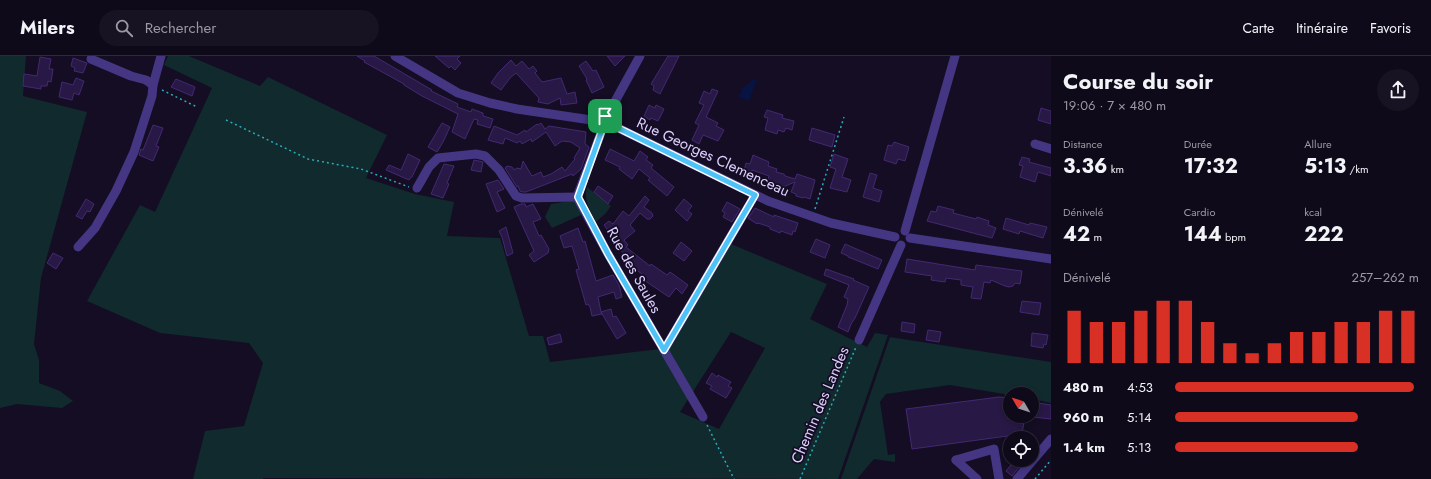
<!DOCTYPE html>
<html lang="fr">
<meta charset="utf-8">
<style>
body{margin:0;font-family:Jost,sans-serif;background:#181323;color:#f1f3f6;height:100vh;display:flex;flex-direction:column;font-size:15px;white-space:nowrap}
*{box-sizing:border-box;margin:0}
p{font-size:13px;color:#9b9aa2}
.icon{flex:none;width:22px;height:22px;fill:none;stroke:currentColor;stroke-width:2;stroke-linecap:round;stroke-linejoin:round}
.map{position:relative;flex:1;overflow:hidden}
.details{display:flex;flex-direction:column;background:#0f0a1a;width:380px}
.details>*{flex:none}
.needle{width:26px;rotate:309deg}
.tools{position:absolute;left:1003px;top:331px;display:grid;gap:8px}
.tools a{display:grid;place-items:center;width:36px;height:36px;border-radius:50%;background:#0f0a1a;box-shadow:0 2px 6px #0003,0 0 0 1px #2f2b39;font-size:20px}
.pin{position:absolute;display:grid;place-items:center;width:34px;height:34px;color:#fff;margin:-17px;border-radius:8px;box-shadow:0 2px 6px #0006}
.round{display:grid;place-items:center;flex:none;width:42px;height:42px;border-radius:21px;background:#181323}
.head{display:flex;align-items:center;justify-content:space-between;height:68px;padding:0 12px}
h1{font-size:22px;font-weight:700;line-height:30px}
.metrics{display:grid;grid-template-columns:repeat(3,1fr);gap:6px;height:68px;padding:4px 12px}
.metrics div{display:grid;align-content:center}
.metrics b{font-size:20px;font-weight:700}
.metrics small{font-size:11px;font-weight:400}
.metrics p{font-size:11px}
.chart{height:112px;padding:8px 12px}
.chart p{display:flex;justify-content:space-between}
.chart svg{width:100%;height:72px;margin-top:4px;stroke:#d93025;stroke-width:6}
ul{padding:0 12px;list-style:none;font-size:13px}
li{display:grid;grid-template-columns:64px 48px 1fr;align-items:center;height:30px}
li i{height:10px;border-radius:5px;background:#d93025}
header{display:flex;align-items:center;gap:24px;box-sizing:border-box;height:56px;padding:0 20px;background:#0f0a1a;border-bottom:1px solid #2f2b39}
header strong{font-size:19px}
nav{display:flex;gap:22px;margin-inline-start:auto;font-size:14px}
.search{width:280px;height:36px;background:#181323;display:flex;align-items:center;gap:10px;box-sizing:border-box;padding:0 14px;border-radius:22px;color:#9b9aa2;font-size:15px}
main{display:flex;flex:1;min-height:0}
.map>svg:first-child{display:block}
.green{fill:#102a2d;fill-rule:evenodd}
.water{fill:#071341}
.building{fill:#281845;stroke:#432972}
.lines{fill:none;stroke-linecap:round;stroke-linejoin:round}
.path{stroke:#29abb9;stroke-width:1.5;stroke-dasharray:2 3;stroke-linecap:butt}
.minor{stroke:#453684;stroke-width:9}
.route-casing{stroke:#fff;stroke-width:8}
.route{stroke:#4fc3f7;stroke-width:5}
.labels{text-anchor:middle;stroke-width:3.5;stroke-linejoin:round;paint-order:stroke}
.street-label{font-size:15px;fill:#dccfff;stroke:#140d23}
</style>
<header>
<strong>Milers</strong>
<div class="search"><svg class="icon" aria-label="search" viewBox="0 0 24 24"><circle cx="10" cy="10" r="6"/><path d="M15 15l6 6"/></svg>Rechercher</div>
<nav><a>Carte</a><a>Itinéraire</a><a>Favoris</a></nav>
</header>
<main>
<div class="map">
<svg width="1051" height="423" viewBox="0 0 1051 423">
<rect width="100%" height="100%" fill="#140d23"/>
<g class="green">
<polygon points="0,0 26,0 23,40 87,56 41,222 34,288 39,304 39,327 60,335 73,345 62,352 17,348 0,352"/>
<path d="M168,0h21l71,30 8,-9 119,58 -21,43 49,16 39,8 -7,34 53,2 29,98h14l7,26 118,-14 63,-104 96,40 -17,35 57,28 8,-14 13,2 -50,144 -575,-1v1h-70l12,-48 39,-5 19,-63 -14,-20 -89,-10 -73,-32 53,-96 15,7 57,-124 -48,-23zM731,276l34,16 -46,81 -39,-17z"/>
<path d="M587,131l24,19 -5,7 -10,9c-6,-12 -13,-22 -9,-35z"/>
<polygon points="576,144 581,159 552,172 545,161 551,148"/>
<polygon points="890,281 1051,306 1051,347 1032,343 1032,338 1010,338 1010,339 950,329 886,338 880,346 888,399 895,398 895,406 874,403 857,423 841,423"/>
</g>
<polygon class="water" points="753,23 757,24 749,45 748,45 737,40 742,36 742,32 747,29"/>
<g class="building">
<polygon points="357,0 374,0 432,34 431,35 458,48 457,51 471,56 472,53 483,57 483,60 493,63 490,72 477,68 478,64 474,63 465,83 452,76 458,58 422,40 404,29 404,28 364,6 365,5"/>
<polygon points="435,0 460,0 457,3 461,7 455,14 451,10 449,12"/>
<polygon points="607,0 625,0 615,10"/>
<polygon points="668,0 679,0 660,38 653,34 654,30 651,28"/>
<polygon points="40,1 51,3 49,13 53,13 51,26 48,25 47,30 41,30 41,33 23,30 24,18 37,20"/>
<polygon points="73,2 87,7 83,17 74,15 75,12 71,10"/>
<polygon points="511,4 516,10 522,5 529,13 533,10 537,15 535,17 542,26 561,22 567,38 575,36 577,47 561,49 560,42 548,48 538,46 539,42 516,17 510,22 501,34 491,27 498,17"/>
<polygon points="586,5 593,15 596,14 604,31 592,37 586,24 587,23 579,10"/>
<polygon points="76,22 84,25 79,39 74,37 72,44 59,41 62,26 73,29"/>
<polygon points="176,23 195,31 192,40 171,31"/>
<polygon points="712,33 718,35 706,61 718,67 716,70 724,74 718,85 703,79 699,88 692,84 699,69 695,67 704,49 699,47 704,35 710,38"/>
<polygon points="649,49 655,52 656,49 664,53 658,65 651,62 650,64 644,60"/>
<polygon points="1041,52 1051,55 1051,68 1038,64"/>
<polygon points="767,54 783,59 782,62 794,65 792,74 786,72 784,76 778,74 777,78 765,74 768,62 764,61"/>
<polygon points="442,67 450,71 443,86 437,96 428,91"/>
<polygon points="541,67 545,73 549,70 586,76 585,88 589,91 581,113 573,120 572,118 526,136 523,136 520,135 518,130 517,131 505,112 507,110 512,111 514,114 517,112 521,113 523,105 532,120 541,116 543,121 551,118 562,111 565,115 575,103 574,102 580,92 571,86 562,85 555,90 546,76 532,86 531,83 522,88 520,85 517,87 505,82 503,88 488,84 494,70 517,79 525,74 526,76 537,68 538,69"/>
<polygon points="153,69 163,72 156,90 159,91 153,105 139,99 141,93 143,94"/>
<polygon points="812,72 835,79 832,91 809,84"/>
<polygon points="894,86 909,91 905,105 898,103 896,108 884,104 888,89 892,90"/>
<polygon points="610,93 634,105 640,95 648,101 646,104 653,109 651,112 674,131 667,140 648,124 650,122 639,113 632,123 619,113 620,111 605,104"/>
<polygon points="408,98 420,104 412,121 411,121 409,124 386,114 389,109 401,114"/>
<polygon points="834,98 848,103 842,121 851,124 847,136 830,132 836,113 830,111"/>
<polygon points="753,99 769,106 768,110 777,113 776,116 784,118 785,120 795,123 797,118 815,124 810,143 804,141 803,142 796,140 796,138 791,136 795,126 783,131 767,126 769,120 752,114 752,117 744,115 746,107 750,108"/>
<polygon points="1022,101 1030,103 1029,106 1051,112 1051,120 1038,116 1035,126 1020,121 1023,110 1019,109"/>
<polygon points="474,104 483,106 481,116 471,114"/>
<polygon points="444,108 454,110 447,127 449,128 443,142 431,138"/>
<polygon points="870,117 877,119 873,132 882,135 879,146 863,141"/>
<polygon points="498,124 504,133 497,136 505,152 497,156 486,128"/>
<polygon points="598,130 613,140 608,148 594,136"/>
<polygon points="645,140 649,144 644,151 652,157 653,160 650,163 647,163 640,157 630,169 635,175 624,184 628,189 626,191 650,210 651,208 667,219 670,216 688,229 682,238 676,232 669,241 641,222 643,219 628,207 626,204 627,202 611,181 612,180 604,169 609,165 613,168 623,155 629,160"/>
<polygon points="86,143 94,148 90,156 87,155 82,163 76,160"/>
<polygon points="684,143 692,150 688,155 692,158 687,165 675,154"/>
<polygon points="727,146 740,153 732,166 723,161 725,157 722,155"/>
<polygon points="521,148 525,148 526,151 533,148 541,163 533,166 539,180 541,179 549,193 548,197 534,206 529,199 534,195 514,151"/>
<polygon points="938,150 954,154 953,157 976,163 977,161 989,165 988,169 996,172 992,182 927,165 931,155 936,156"/>
<polygon points="755,152 774,161 774,159 798,167 795,176 793,175 792,179 781,175 780,177 770,173 770,171 758,167 757,168 748,162"/>
<polygon points="1006,162 1029,169 1030,167 1047,171 1043,182 1020,175 1019,178 1003,173"/>
<polygon points="506,171 513,197 507,200 502,181 499,175"/>
<polygon points="578,172 583,186 585,185 596,225 613,219 619,229 622,241 616,243 614,236 598,241 601,256 611,253 613,261 616,260 626,277 617,283 601,256 602,258 592,260 590,251 588,248 586,249 576,214 579,213 572,190 564,192 560,180"/>
<polygon points="816,183 830,189 825,202 810,196"/>
<polygon points="681,186 692,195 684,205 673,197"/>
<polygon points="845,188 882,204 878,213 848,201 848,200 841,197"/>
<polygon points="53,197 63,202 56,213 47,207"/>
<polygon points="907,203 975,214 976,209 1022,215 1020,228 1015,227 1013,230 1009,231 1005,230 991,224 990,227 984,226 981,243 971,242 973,231 961,229 961,224 946,222 945,226 931,224 932,220 905,216"/>
<polygon points="826,213 854,223 853,224 869,231 855,262 851,268 848,276 838,271 847,249 848,243 844,241 849,229 824,219"/>
<polygon points="1022,245 1041,247 1039,259 1020,256"/>
<polygon points="902,266 915,268 914,277 901,275"/>
<polygon points="928,274 941,276 939,286 926,284"/>
<polygon points="1032,277 1048,279 1046,289 1044,288 1043,292 1031,290"/>
<polygon points="560,278 562,286 549,289 547,282"/>
<polygon points="712,317 717,321 718,319 731,326 728,330 732,332 726,342 710,333 712,330 706,327"/>
<polygon points="999,341 1010,342 1010,360 1025,360 1022,378 912,393 906,353"/>
<polygon points="1032,346 1051,349 1051,363 1032,361"/>
<polygon points="1015,404 1025,404 1012,420 1006,415"/>
</g>
<g class="lines">
<g class="path">
<polyline points="162,34 197,51"/>
<polyline points="226,64 308,103 361,113 409,131"/>
<polyline points="815,153 844,61"/>
<polyline points="707,369 734,423"/>
<polyline points="800,423 856,291"/>
<polyline points="1035,423 1051,404"/>
</g>
<g class="minor">
<polyline points="395,0 458,37 490,47 517,53 598,65"/>
<polyline points="91,3 131,20 146,24 153,29"/>
<polyline points="607,60 640,0"/>
<polyline points="612,69 768,145 831,167 895,181"/>
<polyline points="602,74 577,141 608,198 703,361"/>
<polyline points="1035,88 1051,93"/>
<polyline points="417,132 429,111 438,102 476,98 485,100 499,114 516,140 522,142 577,141"/>
<polyline points="905,175 955,0"/>
<polyline points="910,182 1051,203"/>
<polyline points="78,191 95,172 116,135 134,96 152,40 153,29 161,0"/>
<polyline points="859,284 901,189"/>
<polyline points="664,294 755,139"/>
<polyline points="956,404 994,393 999,423"/>
<polyline points="956,404 977,423"/>
<polyline points="1017,423 1051,383"/>
</g>
</g>
<g class="lines">
<g class="route-casing">
<polygon id="route" points="603,60 609,61 612,66 612,69 755,139 664,294 608,198 578,141 602,74 598,71 598,65"/>
</g>
<use href="#route" class="route"/>
</g>
<g class="labels">
<g class="street-label">
<text transform="translate(713 101) rotate(25)" y="5">Rue Georges Clemenceau</text>
<text transform="translate(634 214) rotate(61)" y="5">Rue des Saules</text>
<text transform="translate(820 349) rotate(-67)" y="5">Chemin des Landes</text>
</g>
</g>
</svg>
<div class="tools">
<a><svg class="needle" viewBox="-14 -14 28 28"><path d="M0-13l5 13h-10z" fill="#e53935"/><path d="M0 13l5-13h-10z" fill="#9b9aa2"/></svg></a>
<a><svg class="icon" aria-label="locate" viewBox="0 0 24 24"><circle cx="12" cy="12" r="6"/><path d="M12 2v4M12 18v4M2 12h4M18 12h4"/></svg></a>
</div>
<div class="pin" style="left:605px;top:60px;background:#1e9e55"><svg class="icon" aria-label="arrive" viewBox="0 0 24 24"><path d="M6 21V4h12l-3 4 3 4H6"/></svg></div>
</div>
<section class="details">
<div class="head"><div><h1>Course du soir</h1><p>19:06 · 7 × 480 m</p></div><a class="round"><svg class="icon" aria-label="share" viewBox="0 0 24 24"><path d="M12 15V3M7 8l5-5 5 5M5 13v7h14v-7"/></svg></a></div>
<div class="metrics">
<div><p>Distance</p><b>3.36<small> km</small></b></div>
<div><p>Durée</p><b>17:32</b></div>
<div><p>Allure</p><b>5:13<small> /km</small></b></div>
</div>
<div class="metrics">
<div><p>Dénivelé</p><b>42<small> m</small></b></div>
<div><p>Cardio</p><b>144<small> bpm</small></b></div>
<div><p>kcal</p><b>222</b></div>
</div>
<div class="chart"><p><span>Dénivelé</span>257–262 m</p>
<svg viewBox="0 0 160 44" preserveAspectRatio="none"><path d="M5 44V12M15 44V19M25 44V19M35 44V12M45 44V6M55 44V6M65 44V19M75 44V32M85 44V38M95 44V32M105 44V25M115 44V25M125 44V19M135 44V19M145 44V12M155 44V12"/></svg>
</div>
<ul>
<li><b>480 m</b>4:53<i style="width:98%"></i></li>
<li><b>960 m</b>5:14<i style="width:75%"></i></li>
<li><b>1.4 km</b>5:13<i style="width:75%"></i></li>
</ul>
</section>
</main>
